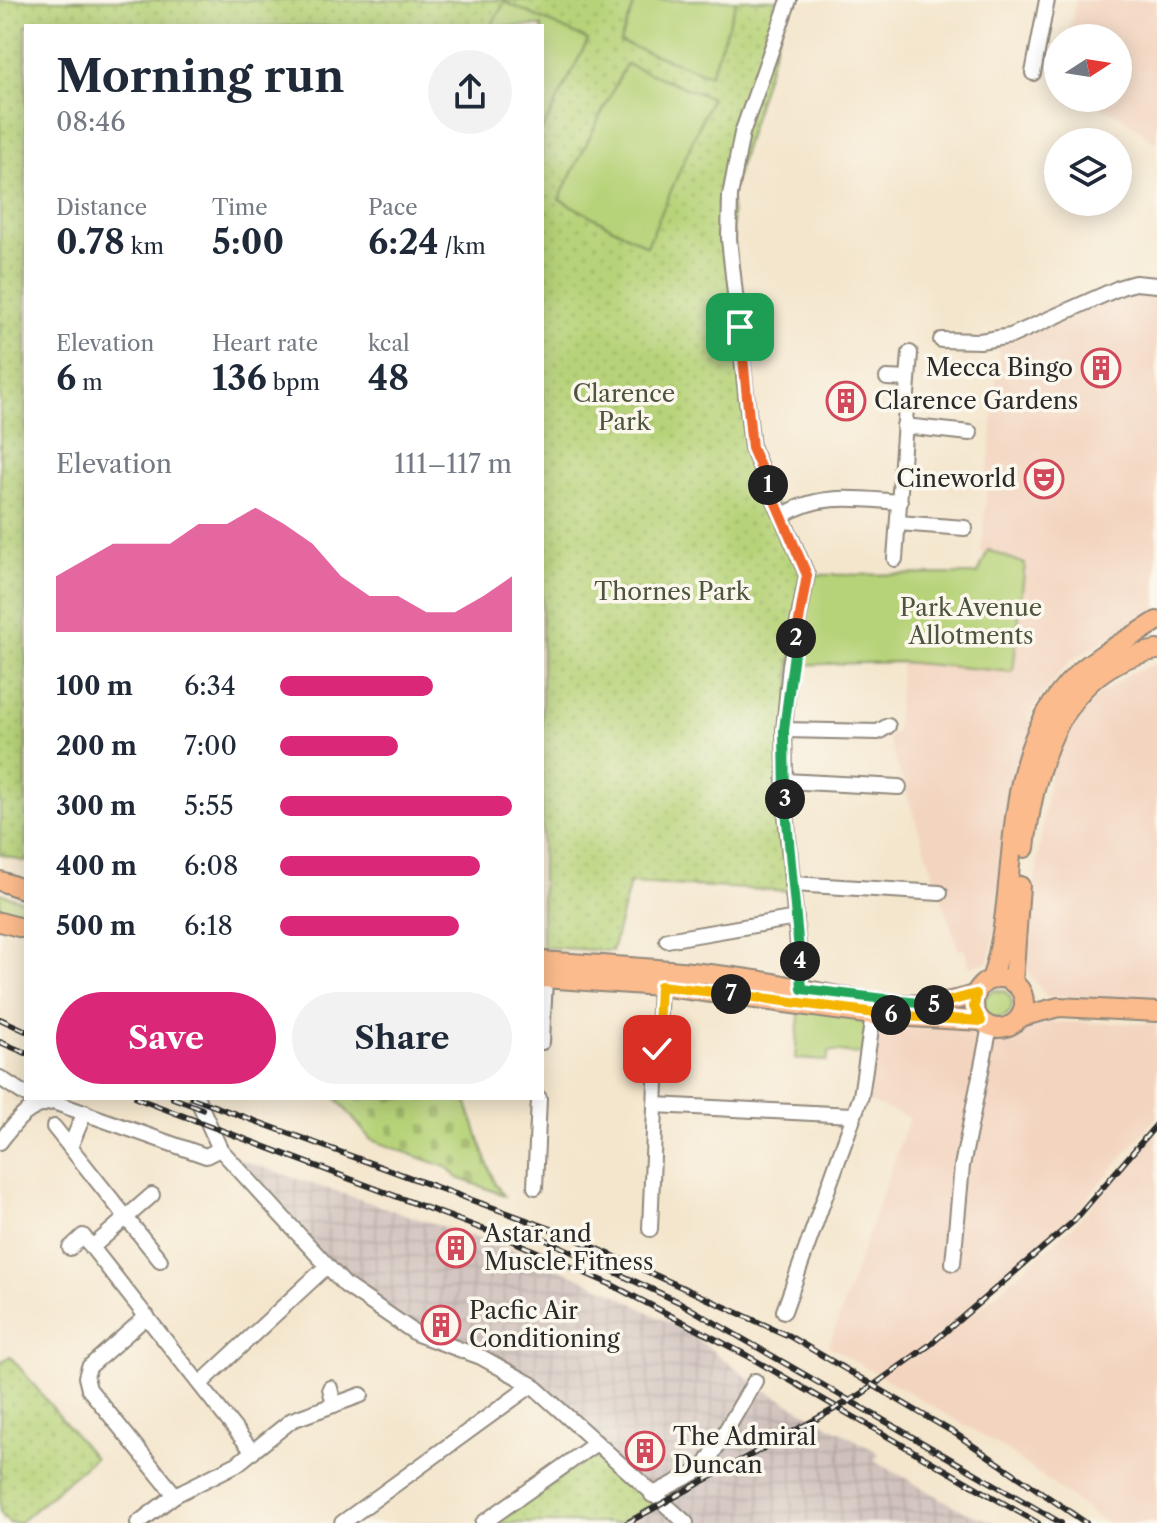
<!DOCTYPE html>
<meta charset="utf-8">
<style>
body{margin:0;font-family:"Libre Caslon Text",serif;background:#f2f2f3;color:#1f2937;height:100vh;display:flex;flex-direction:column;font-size:30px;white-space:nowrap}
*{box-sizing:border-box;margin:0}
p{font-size:26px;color:#747a83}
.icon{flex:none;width:44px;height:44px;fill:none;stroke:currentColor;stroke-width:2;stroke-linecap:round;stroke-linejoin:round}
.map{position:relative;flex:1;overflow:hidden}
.panel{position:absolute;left:24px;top:24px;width:520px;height:1076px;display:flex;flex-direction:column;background:#fff;border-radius:0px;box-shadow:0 4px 20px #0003}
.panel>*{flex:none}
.needle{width:52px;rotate:78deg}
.tools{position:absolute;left:1044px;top:24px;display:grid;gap:16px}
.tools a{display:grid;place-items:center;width:88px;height:88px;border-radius:50%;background:#fff;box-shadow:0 4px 20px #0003;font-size:40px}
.pin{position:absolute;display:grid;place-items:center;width:68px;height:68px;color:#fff;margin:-34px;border-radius:16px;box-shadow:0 4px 12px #0006}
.km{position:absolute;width:40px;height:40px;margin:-20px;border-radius:50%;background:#222;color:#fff;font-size:22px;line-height:40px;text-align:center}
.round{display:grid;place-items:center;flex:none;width:84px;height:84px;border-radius:42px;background:#f2f2f3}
.summary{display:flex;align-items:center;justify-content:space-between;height:136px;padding:0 32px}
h1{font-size:44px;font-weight:700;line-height:60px}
.figures{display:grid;grid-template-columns:repeat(3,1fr);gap:12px;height:136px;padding:8px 32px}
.figures div{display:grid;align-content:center}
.figures b{font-size:34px;font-weight:700}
.figures small{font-size:22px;font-weight:400}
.figures p{font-size:22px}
.chart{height:224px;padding:16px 32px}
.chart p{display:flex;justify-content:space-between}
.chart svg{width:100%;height:144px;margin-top:8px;fill:#db2777;opacity:.7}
.action{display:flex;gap:16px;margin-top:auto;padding:16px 32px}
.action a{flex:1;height:92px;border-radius:48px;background:#db2777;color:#fff;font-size:32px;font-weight:700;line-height:92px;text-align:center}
.action a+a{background:#f2f2f3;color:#1f2937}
ul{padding:0 32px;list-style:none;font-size:26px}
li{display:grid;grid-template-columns:128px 96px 1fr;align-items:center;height:60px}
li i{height:20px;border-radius:10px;background:#db2777}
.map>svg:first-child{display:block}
.built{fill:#f3d4bf}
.industrial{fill:url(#industrial-grid)}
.grass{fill:url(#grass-tufts);stroke:#717f52;stroke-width:2}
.cemetery{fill:url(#cemetery-stones);stroke:#717f52;stroke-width:2}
.park{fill:url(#park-dots);stroke:#717f52;stroke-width:2}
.garden{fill:#b7d379;stroke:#717f52;stroke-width:2}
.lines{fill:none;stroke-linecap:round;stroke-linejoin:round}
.minor-casing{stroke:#90887c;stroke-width:18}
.major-casing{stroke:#90887c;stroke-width:22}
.minor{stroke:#fff;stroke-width:14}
.major{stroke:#fbbb8c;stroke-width:18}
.rail-casing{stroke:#2b2b2b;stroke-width:6}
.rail{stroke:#fbf7ec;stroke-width:3;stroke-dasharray:9;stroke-linecap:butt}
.split-1-casing{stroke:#fff;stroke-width:16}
.split-2-casing{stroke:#fff;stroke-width:16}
.split-3-casing{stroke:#fff;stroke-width:16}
.split-4-casing{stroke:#fff;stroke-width:16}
.split-5-casing{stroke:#fff;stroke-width:16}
.split-6-casing{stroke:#fff;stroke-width:16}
.split-7-casing{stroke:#fff;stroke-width:16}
.split-8-casing{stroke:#fff;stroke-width:16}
.split-1{stroke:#f0652b;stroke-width:10}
.split-2{stroke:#f0652b;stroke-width:10}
.split-3{stroke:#22a559;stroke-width:10}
.split-4{stroke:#22a559;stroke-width:10}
.split-5{stroke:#22a559;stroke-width:10}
.split-6{stroke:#f5b400;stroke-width:10}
.split-7{stroke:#f5b400;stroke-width:10}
.split-8{stroke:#f5b400;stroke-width:10}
.labels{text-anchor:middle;stroke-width:7;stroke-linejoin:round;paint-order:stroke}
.poi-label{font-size:24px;fill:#2b2b2b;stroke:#fbf7ec;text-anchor:start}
.park-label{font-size:24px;fill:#4e553e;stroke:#fbf7ec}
</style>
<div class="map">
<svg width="1157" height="1523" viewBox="0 0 1157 1523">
<defs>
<pattern id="industrial-grid" width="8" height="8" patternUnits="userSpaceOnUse" patternTransform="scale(2)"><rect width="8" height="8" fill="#cfc0bb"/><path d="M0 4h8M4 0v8" fill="none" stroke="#b2a5a1"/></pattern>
<pattern id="grass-tufts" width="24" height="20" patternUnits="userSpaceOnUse" patternTransform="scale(2)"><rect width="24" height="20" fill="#b7d379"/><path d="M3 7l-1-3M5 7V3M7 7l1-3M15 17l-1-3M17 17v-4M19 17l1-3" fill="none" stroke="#9eb569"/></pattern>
<pattern id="cemetery-stones" width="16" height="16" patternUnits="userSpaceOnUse" patternTransform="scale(2)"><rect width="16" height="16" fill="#b7d379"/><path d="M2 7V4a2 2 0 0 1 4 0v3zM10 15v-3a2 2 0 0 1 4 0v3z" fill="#9eb569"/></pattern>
<pattern id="park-dots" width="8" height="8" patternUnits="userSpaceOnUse" patternTransform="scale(2)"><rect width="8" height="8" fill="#b7d379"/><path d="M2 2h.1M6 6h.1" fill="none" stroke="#9eb569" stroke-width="1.8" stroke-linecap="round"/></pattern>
</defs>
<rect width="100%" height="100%" fill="#fbf7ec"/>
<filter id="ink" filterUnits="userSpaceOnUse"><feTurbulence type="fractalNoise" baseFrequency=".0125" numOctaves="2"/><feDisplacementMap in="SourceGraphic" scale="16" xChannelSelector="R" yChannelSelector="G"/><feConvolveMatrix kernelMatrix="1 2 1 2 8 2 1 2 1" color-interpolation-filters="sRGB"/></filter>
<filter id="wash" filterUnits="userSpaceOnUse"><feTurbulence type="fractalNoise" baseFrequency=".006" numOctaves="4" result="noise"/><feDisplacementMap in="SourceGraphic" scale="32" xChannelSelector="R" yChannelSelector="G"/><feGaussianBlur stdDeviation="1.8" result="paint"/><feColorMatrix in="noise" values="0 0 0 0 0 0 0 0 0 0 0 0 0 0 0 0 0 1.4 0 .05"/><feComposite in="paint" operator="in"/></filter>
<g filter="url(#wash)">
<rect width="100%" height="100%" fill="#f4e6cd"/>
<g class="built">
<polygon points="1076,0 1157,0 1157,144 1120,115 1078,98 1118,98 1118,38 1068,38"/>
<polygon points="1131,289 1157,289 1157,609 1071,660 1042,695 1027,719 1042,723 989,961 970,967 964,949 959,950 888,738 896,731 901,662 1013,672 1025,565 988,550 981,554 999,346"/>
<polygon points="1157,663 1157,1000 1047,996 1028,974 1025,952 1051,765 1069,730 1098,696 1130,673"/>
<polygon points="1052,1022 1157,1024 1157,1117 1065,1224 903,1366 979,1309 1075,1224 1154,1133 1157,1135 1157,1523 1106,1523 1000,1446 829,1346 909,1118 865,1100 879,1025 926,1029 954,1024 974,1030 1023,1031"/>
</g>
<polygon class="industrial" points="234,1158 520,1252 608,1290 693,1336 760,1387 879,1453 875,1461 967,1513 997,1523 629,1523 661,1503 532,1385 460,1350 345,1285"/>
<g class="grass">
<polygon points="0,893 26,902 26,923 0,915"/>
<circle cx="998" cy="1004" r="14"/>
</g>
<polygon class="cemetery" points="336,1098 465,1098 495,1184 504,1195 458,1178 449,1168 371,1140"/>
<g class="park">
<polygon points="0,0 789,0 730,196 752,448 807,575 790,665 793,891 630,883 612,951 542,947 542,26 26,26 26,862 0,854"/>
<polygon points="10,1356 94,1458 19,1523 9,1523 0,1513 0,1363"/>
<polygon points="593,1455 654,1504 619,1523 495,1523"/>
</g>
<g class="garden">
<polygon points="636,0 737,0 710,75 620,42"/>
<polygon points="505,2 588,40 542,131 542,26 491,26"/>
<polygon points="626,64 711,98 647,246 559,199"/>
<polygon points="988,550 1025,564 1013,672 901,662 790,665 807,575 978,574"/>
<polygon points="800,1003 873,1015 869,1055 829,1051 827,1061 795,1059"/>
</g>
</g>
<g filter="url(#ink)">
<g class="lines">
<g class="minor-casing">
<g id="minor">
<polyline points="789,0 742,133 730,196 729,239 752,448 807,575 790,665 784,730 786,815 802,989"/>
<polyline points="1033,73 1047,0"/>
<polyline points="941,340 980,341 1011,336 1121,287 1135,283 1157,285"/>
<polyline points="887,378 908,379"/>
<polyline points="904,426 970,433"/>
<path d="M782,516c37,-24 76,-17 118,-14"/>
<polyline points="898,523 965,528"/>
<polyline points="895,559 910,353"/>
<polyline points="784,730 878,732 888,726"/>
<polyline points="784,781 899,787"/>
<polyline points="793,884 940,893"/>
<polyline points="667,940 796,918"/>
<polyline points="542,1042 545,978"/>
<polyline points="0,1078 26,1095"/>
<polyline points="197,1098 220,1149 345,1285 417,1334 481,1357 532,1385 686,1523"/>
<polyline points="655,1105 852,1115"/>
<polyline points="54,1127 160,1260"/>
<path d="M0,1142c16,-21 26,-36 53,-40l153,54 14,-7"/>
<polyline points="70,1147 85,1112"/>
<polyline points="535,1187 539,1098"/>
<polyline points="650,1229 660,986"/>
<polyline points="97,1243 152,1195"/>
<polyline points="70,1248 83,1236 253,1452"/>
<polyline points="953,1263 962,1166 990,1026"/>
<polyline points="784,1311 861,1096 873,1015"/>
<polyline points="147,1316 89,1367 86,1377 89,1389 175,1495"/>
<polyline points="200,1384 326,1267"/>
<polyline points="330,1388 334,1405"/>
<polyline points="652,1495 704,1468 755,1381"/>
<polyline points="138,1523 175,1495 237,1464 292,1420 361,1395"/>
<polyline points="342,1523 532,1385"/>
<polyline points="483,1523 595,1444"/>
</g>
</g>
<g class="major-casing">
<g id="major">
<path d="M1025,848c9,-80 36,-183 132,-198"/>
<polyline points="0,881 26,890"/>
<polyline points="0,922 26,929"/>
<path d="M542,961c68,5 139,8 206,18 74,10 155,42 228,15"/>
<polyline points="542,978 660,986 873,1015 981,1021"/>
<circle cx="999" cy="1003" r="25"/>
<path d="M991,980c32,-98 3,-225 84,-304 24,-23 55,-37 82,-55"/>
<polyline points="1013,983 1020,886"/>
<polyline points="1020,1017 1059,1007 1157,1012"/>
</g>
</g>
<use href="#minor" class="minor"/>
<use href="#major" class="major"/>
<g class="rail-casing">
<g id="rail">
<polyline points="0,1019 26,1031"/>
<polyline points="0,1042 26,1053"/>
<polyline points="136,1098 501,1236 610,1284 746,1355 1038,1523"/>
<polyline points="173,1098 202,1109"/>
<polyline points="192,1098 565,1234 789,1336 956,1434 1086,1523"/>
<polyline points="525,1230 679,1302 1061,1523"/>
<polyline points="627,1523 860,1395 931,1344 1074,1221 1157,1124"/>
</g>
</g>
<use href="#rail" class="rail"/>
</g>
</g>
<g class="lines" filter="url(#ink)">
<g class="split-1-casing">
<polyline id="split-1" points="740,327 752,448 768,485"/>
</g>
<g class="split-2-casing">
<polyline id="split-2" points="768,485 807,575 796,638"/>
</g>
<g class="split-3-casing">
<polyline id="split-3" points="785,799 784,730 796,638"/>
</g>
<g class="split-4-casing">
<polyline id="split-4" points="785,799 800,961"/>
</g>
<g class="split-5-casing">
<polyline id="split-5" points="800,961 802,989 934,1005"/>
</g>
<g class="split-6-casing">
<polyline id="split-6" points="891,1015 981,1021 974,1007 976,994 934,1005"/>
</g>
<g class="split-7-casing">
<polyline id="split-7" points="731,994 891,1015"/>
</g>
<g class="split-8-casing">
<polyline id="split-8" points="657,1049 660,986 731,994"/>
</g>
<use href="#split-1" class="split-1"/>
<use href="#split-2" class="split-2"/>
<use href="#split-3" class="split-3"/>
<use href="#split-4" class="split-4"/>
<use href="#split-5" class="split-5"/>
<use href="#split-6" class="split-6"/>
<use href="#split-7" class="split-7"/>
<use href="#split-8" class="split-8"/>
</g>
<defs>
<g id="building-ring" transform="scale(2)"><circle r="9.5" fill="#fbf7ec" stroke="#d1495b" stroke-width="1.5"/><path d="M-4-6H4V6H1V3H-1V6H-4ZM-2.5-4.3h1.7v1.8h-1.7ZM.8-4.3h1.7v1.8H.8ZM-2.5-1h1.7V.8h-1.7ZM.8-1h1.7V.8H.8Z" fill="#d1495b"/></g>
<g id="theatre-ring" transform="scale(2)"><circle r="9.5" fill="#fbf7ec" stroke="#d1495b" stroke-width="1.5"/><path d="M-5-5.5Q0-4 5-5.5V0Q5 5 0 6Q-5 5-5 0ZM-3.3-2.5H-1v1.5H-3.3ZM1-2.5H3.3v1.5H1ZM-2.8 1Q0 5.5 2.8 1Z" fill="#d1495b"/></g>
</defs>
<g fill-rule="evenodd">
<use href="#building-ring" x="1101" y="368"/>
<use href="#building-ring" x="846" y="401"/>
<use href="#theatre-ring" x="1044" y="479"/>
<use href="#building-ring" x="456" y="1248"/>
<use href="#building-ring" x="441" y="1325"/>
<use href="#building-ring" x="645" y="1451"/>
</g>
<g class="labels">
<g class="poi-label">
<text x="1073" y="376" text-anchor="end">Mecca Bingo</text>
<text x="874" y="409">Clarence Gardens</text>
<text x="1016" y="487" text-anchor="end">Cineworld</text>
<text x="484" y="1242">Astar and<tspan x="484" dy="28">Muscle Fitness</tspan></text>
<text x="469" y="1319">Pacfic Air<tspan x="469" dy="28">Conditioning</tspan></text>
<text x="673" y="1445">The Admiral<tspan x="673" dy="28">Duncan</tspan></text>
</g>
<g class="park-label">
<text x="624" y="402">Clarence<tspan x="624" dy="28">Park</tspan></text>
<text x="672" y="600">Thornes Park</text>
<text x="971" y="616">Park Avenue<tspan x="971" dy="28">Allotments</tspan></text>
</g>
</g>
</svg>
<div class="tools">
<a><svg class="needle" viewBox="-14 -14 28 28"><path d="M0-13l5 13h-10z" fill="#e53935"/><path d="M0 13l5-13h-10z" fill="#747a83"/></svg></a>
<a><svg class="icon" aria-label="layers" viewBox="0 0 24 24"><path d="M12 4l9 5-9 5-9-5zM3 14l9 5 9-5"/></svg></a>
</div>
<div class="pin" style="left:740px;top:327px;background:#1e9e55"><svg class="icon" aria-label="arrive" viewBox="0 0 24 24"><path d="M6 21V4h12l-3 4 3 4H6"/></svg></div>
<div class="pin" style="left:657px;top:1049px;background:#d93025"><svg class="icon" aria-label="check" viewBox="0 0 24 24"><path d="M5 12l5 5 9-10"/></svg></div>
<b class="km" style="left:768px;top:485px">1</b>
<b class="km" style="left:796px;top:638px">2</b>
<b class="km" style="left:785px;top:799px">3</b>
<b class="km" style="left:800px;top:961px">4</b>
<b class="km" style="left:934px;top:1005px">5</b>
<b class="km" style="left:891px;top:1015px">6</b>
<b class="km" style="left:731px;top:994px">7</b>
<section class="panel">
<div class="summary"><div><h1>Morning run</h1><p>08:46</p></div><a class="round"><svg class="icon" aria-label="share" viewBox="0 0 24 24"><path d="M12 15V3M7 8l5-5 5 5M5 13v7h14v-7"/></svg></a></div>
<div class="figures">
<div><p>Distance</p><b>0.78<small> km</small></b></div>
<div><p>Time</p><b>5:00</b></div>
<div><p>Pace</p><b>6:24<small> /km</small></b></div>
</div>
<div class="figures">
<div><p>Elevation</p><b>6<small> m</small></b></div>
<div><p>Heart rate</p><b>136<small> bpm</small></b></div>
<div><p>kcal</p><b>48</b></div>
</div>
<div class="chart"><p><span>Elevation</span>111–117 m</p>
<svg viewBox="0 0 160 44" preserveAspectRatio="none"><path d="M0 44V27L10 22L20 17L30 17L40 17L50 11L60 11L70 6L80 11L90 17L100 27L110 33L120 33L130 38L140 38L150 33L160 27V44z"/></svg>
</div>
<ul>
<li><b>100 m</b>6:34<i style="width:66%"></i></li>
<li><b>200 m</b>7:00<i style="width:51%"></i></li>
<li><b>300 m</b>5:55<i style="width:100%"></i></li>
<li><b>400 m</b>6:08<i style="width:86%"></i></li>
<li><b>500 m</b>6:18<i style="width:77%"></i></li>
</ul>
<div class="action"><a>Save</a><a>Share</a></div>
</section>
</div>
